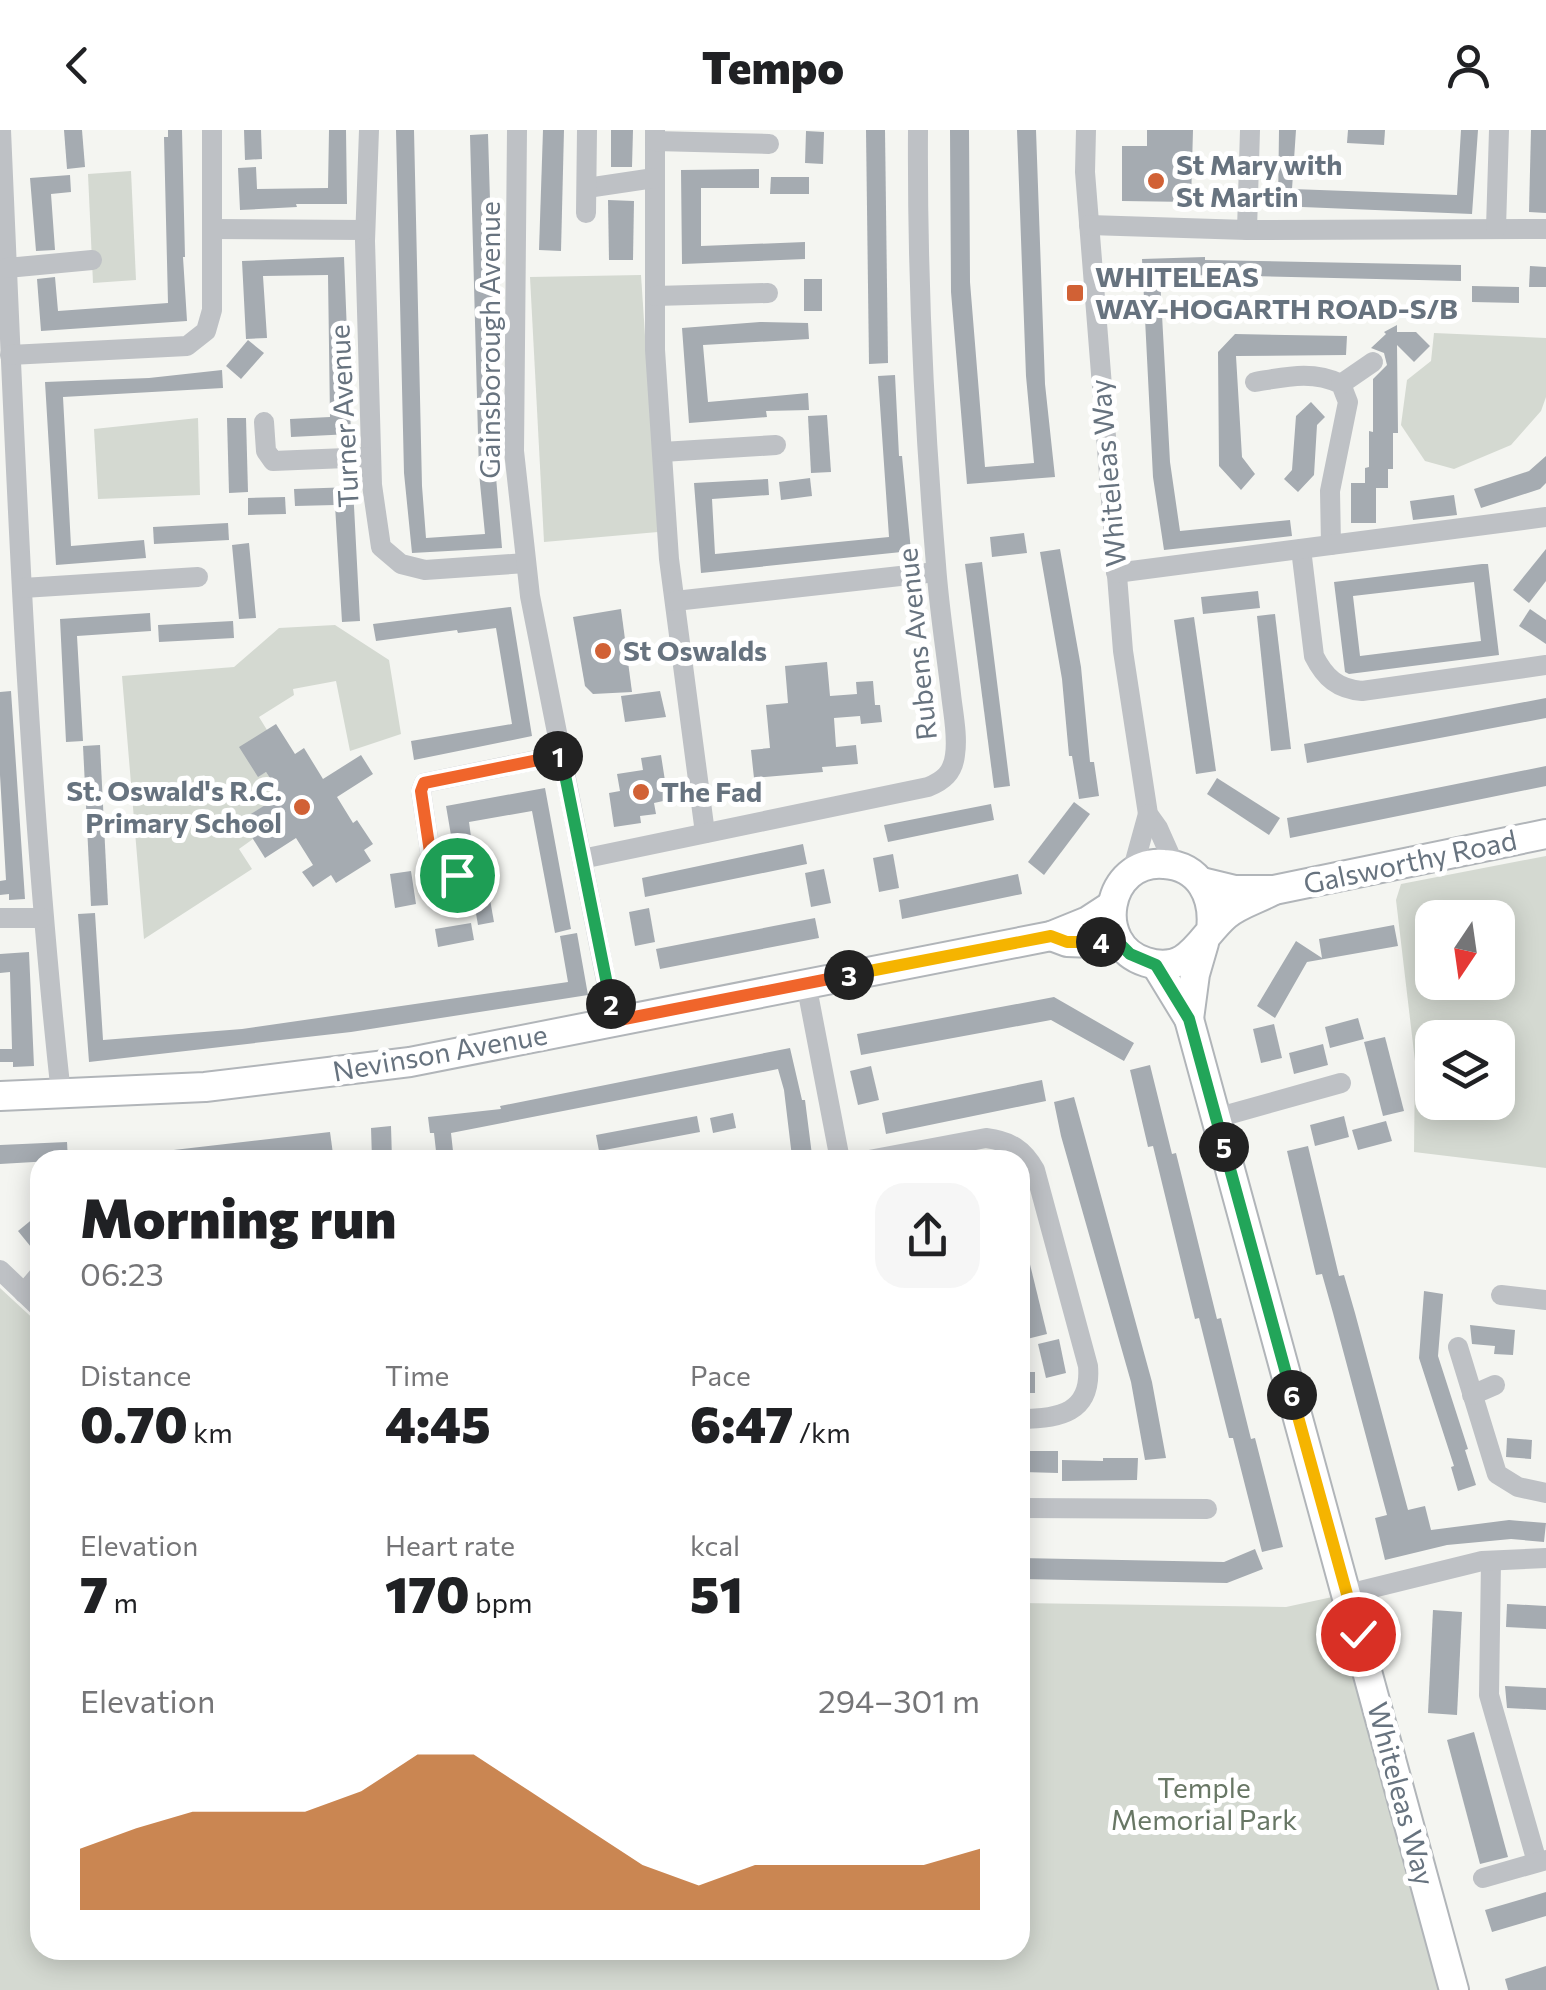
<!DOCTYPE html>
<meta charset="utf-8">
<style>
body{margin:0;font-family:Commissioner,sans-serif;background:#f6f6f6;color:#202124;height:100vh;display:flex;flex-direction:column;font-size:38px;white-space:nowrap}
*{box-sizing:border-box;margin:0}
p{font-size:32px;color:#757577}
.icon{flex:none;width:55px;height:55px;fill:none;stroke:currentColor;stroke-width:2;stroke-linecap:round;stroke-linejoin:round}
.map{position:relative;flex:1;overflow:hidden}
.drawer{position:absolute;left:30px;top:1020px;width:1000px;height:810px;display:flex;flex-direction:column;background:#fff;border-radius:30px;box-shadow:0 5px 25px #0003}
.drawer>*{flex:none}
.needle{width:65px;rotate:193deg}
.tools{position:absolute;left:1415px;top:770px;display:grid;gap:20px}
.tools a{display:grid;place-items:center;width:100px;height:100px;border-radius:20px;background:#fff;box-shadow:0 5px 25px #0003;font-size:50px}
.pin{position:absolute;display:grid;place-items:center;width:85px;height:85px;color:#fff;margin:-42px;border:5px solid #fff;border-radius:50%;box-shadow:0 2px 10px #0007}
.km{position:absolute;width:50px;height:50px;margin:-25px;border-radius:50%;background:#222;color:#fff;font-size:28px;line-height:50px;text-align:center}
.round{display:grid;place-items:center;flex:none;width:105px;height:105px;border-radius:30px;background:#f6f6f6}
.summary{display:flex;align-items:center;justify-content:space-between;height:170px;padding:0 50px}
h1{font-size:55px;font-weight:800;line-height:75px}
.stats{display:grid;grid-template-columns:repeat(3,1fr);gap:15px;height:170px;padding:10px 50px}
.stats div{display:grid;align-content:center}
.stats b{font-size:50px;font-weight:800}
.stats small{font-size:28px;font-weight:400}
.stats p{font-size:28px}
.chart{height:280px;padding:20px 50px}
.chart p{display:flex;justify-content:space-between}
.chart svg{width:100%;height:180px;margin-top:10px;fill:#b45309;opacity:.7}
header{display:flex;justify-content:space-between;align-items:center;height:130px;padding:0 50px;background:#fff;font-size:45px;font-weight:800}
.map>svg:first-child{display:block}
.green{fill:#d4d9d1;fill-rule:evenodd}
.building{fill:#a5abb1;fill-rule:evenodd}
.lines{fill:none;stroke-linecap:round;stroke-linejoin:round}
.secondary-casing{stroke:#b1b5b9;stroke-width:32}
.street{stroke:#bec1c5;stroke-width:20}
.secondary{stroke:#fff;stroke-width:28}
.split-1-casing{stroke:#fff;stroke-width:20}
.split-2-casing{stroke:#fff;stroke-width:20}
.split-3-casing{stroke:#fff;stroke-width:20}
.split-4-casing{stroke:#fff;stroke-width:20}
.split-5-casing{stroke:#fff;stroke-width:20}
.split-6-casing{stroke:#fff;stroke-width:20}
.split-7-casing{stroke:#fff;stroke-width:20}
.split-1{stroke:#f0652b;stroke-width:12}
.split-2{stroke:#22a559;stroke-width:12}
.split-3{stroke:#f0652b;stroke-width:12}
.split-4{stroke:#f5b400;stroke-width:12}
.split-5{stroke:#22a559;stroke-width:12}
.split-6{stroke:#22a559;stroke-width:12}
.split-7{stroke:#f5b400;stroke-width:12}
.poi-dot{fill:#d16135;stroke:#fff;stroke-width:4}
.labels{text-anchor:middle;stroke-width:10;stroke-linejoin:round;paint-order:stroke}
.poi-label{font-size:28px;font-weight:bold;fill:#67737f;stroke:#fff;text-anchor:start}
.street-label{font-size:28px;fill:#67737f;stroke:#fff}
.park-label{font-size:28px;fill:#687765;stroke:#fff}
</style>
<header><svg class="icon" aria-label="back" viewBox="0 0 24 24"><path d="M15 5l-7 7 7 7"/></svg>Tempo<svg class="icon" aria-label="person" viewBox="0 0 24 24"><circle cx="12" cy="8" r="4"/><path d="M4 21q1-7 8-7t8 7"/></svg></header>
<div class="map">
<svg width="1546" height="1860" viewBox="0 0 1546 1860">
<rect width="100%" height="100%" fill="#f4f5f1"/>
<g class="green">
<polygon points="131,41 136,150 93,153 88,44"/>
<polygon points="641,145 658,402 544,412 530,147"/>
<polygon points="1434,203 1546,208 1546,267 1541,281 1511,315 1454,339 1425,331 1401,295 1407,250 1431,231"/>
<polygon points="198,288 200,365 98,369 94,299"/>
<polygon points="335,495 389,530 401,604 350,621 336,551 293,559 294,565 259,587 267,600 258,646 266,642 281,665 242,690 253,709 239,719 252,739 144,809 122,546 234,537 279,498"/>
<path d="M1546,726v312l-132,-16 1,-91 -19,-161 5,-16zM1432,788h66v64h-66zM1432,908h66v64h-66z"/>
<polygon points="0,1158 40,1195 40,1820 1020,1820 1020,1473 1286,1477 1337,1466 1445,1860 0,1860"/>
</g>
<g class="building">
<polygon points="64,0 82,0 85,37 67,39"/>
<polygon points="168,0 182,0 185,127 183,127 187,191 41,201 37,149 55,147 58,181 168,173 164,7 168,7"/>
<polygon points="244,0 261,0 262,29 245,30"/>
<polygon points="329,0 346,0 347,74 296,74 297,77 240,80 238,38 256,37 257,59 328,58"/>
<polygon points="396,0 414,0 422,356 426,408 485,404 479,343 470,5 488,4 498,335 495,335 502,418 412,423 404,343"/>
<polygon points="543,0 564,0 561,121 539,120"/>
<polygon points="611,0 633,0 632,37 611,37"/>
<polygon points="866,0 885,0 888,233 869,234"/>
<polygon points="950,0 969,0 970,152 985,337 1034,333 1026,246 1017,0 1036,0 1045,254 1055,347 967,354 951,162"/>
<polygon points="1147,0 1193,0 1191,72 1122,71 1122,16 1147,16"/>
<polygon points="1279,0 1296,0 1292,59 1457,65 1461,0 1478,0 1472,84 1278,76"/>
<polygon points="1348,0 1385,0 1384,15 1347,13"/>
<polygon points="1531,0 1546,0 1546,83 1529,82"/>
<polygon points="806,1 824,2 823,34 805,33"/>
<polygon points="759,39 759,58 701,58 701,116 805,112 805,129 682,134 681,40"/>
<polygon points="70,45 71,62 51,64 55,120 36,121 30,48"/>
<polygon points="771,47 809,47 809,64 770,64"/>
<polygon points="608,70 634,71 633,130 609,130"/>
<polygon points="344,127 351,304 291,307 290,289 330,287 328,145 263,146 267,208 246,209 242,131"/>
<polygon points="1205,127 1205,130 1461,135 1461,151 1205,145 1160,148 1170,332 1180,401 1290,390 1292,406 1164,420 1153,347 1142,129"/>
<polygon points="1530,136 1546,137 1546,157 1529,157"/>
<rect x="804" y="149" width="18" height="32"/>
<polygon points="1472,156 1519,157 1519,173 1472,172"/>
<polygon points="760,192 808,193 809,209 703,215 708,272 808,263 809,280 766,281 767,287 689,293 682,198"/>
<polygon points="1397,195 1397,202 1416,202 1430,216 1414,232 1397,215 1398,303 1393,303 1393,339 1388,339 1388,358 1376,358 1376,393 1351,393 1351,353 1365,353 1365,338 1369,337 1369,301 1373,302 1373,249 1387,235 1384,223 1371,218 1386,204 1384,202"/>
<polygon points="1235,204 1347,206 1346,225 1236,226 1242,327 1255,344 1241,360 1219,336 1218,222"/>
<polygon points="248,210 264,223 241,249 226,236"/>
<polygon points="222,240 223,258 63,267 71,416 144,410 146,428 56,435 45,252 149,248"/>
<polygon points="895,245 899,326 902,326 911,421 701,443 694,353 768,349 769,365 712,369 715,424 889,407 878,246"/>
<polygon points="1311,272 1325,287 1317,295 1314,345 1298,362 1284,349 1292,340 1296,286"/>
<polygon points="827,285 831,342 811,343 808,286"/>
<polygon points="227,288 246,288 248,362 229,363"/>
<polygon points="1546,326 1546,353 1540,359 1481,378 1474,359 1529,341"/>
<polygon points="810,348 812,366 781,370 779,352"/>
<polygon points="353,357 360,491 342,492 335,375 295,376 294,359"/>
<polygon points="1454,365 1457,385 1413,390 1410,371"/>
<polygon points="285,367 286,384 248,385 248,368"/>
<polygon points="228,393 229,410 154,414 153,397"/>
<polygon points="1024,403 1027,423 992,427 990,407"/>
<polygon points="249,413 256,488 239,489 232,415"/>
<polygon points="1060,419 1081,537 1090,632 1094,632 1099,666 1079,669 1072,626 1069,626 1062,549 1040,422"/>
<polygon points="1546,419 1546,451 1529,473 1513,460"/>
<polygon points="982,432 1010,656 994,658 965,434"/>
<path d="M1482,434h6l11,91 -150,19 -4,-2 -11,-90zM1474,452l7,59 -121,15 -7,-60z"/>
<polygon points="1258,461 1260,478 1203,484 1201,467"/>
<polygon points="511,477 532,606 414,630 411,611 512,594 496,498 458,503 457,500 376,511 373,494"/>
<polygon points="621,479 632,562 593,564 585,556 573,487"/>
<polygon points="1530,479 1546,490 1546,514 1519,496"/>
<polygon points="150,483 151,501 77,506 83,611 66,612 60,489"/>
<polygon points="1275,484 1291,619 1271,621 1257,486"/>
<polygon points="1194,487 1216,641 1196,644 1174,490"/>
<polygon points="233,491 234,508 159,512 158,495"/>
<polygon points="827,532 830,566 857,564 856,552 873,551 875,575 880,575 882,592 861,594 860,586 834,588 836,617 856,615 858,634 822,637 823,642 754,648 751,620 770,618 766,575 788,573 785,536"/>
<polygon points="11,561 25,769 9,770 9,764 0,765 0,751 6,750 0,645 0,562"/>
<polygon points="660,561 666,587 625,592 621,566"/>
<polygon points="1546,568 1546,588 1307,633 1304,614"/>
<polygon points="276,594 295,624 304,618 323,649 361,625 373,644 337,667 353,693 357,690 373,714 364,720 371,731 336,753 331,745 313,757 302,742 313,735 296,708 265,728 241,690 281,665 266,642 258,647 239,617"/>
<polygon points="100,615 108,775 91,776 83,616"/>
<polygon points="661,625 668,670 654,673 656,684 640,686 641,693 614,697 609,663 620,661 617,644 643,640 641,628"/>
<polygon points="1546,636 1546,656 1290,708 1287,688"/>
<polygon points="1217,648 1280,688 1269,705 1207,664"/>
<polygon points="545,658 571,799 555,803 532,681 469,692 472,714 453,717 446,676"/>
<polygon points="1074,672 1090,684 1044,745 1028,732"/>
<polygon points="991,674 994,690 888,712 884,695"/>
<polygon points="803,714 807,734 645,767 642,748"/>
<polygon points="481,719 494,792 478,795 465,721"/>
<polygon points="893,724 899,758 879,762 873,728"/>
<polygon points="824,739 831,773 811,777 805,743"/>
<polygon points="411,741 416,774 395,778 390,744"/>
<polygon points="1018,744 1022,764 902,789 899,770"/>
<polygon points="649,778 655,812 635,816 629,782"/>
<polygon points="95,783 103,910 242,899 568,852 560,806 577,803 588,865 351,902 89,932 78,784"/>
<polygon points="815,788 819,808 660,839 656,819"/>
<polygon points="471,793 474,810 438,817 435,799"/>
<polygon points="1394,795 1398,816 1307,832 1275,888 1257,876 1296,811 1322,828 1319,809"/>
<polygon points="29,822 34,936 13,937 13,932 0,932 0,919 12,919 10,842 0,843 0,824"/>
<polygon points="1054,867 1134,913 1124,931 1051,890 861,925 857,904"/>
<polygon points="1358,888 1364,909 1330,918 1325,897"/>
<polygon points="1274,894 1282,928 1261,933 1253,899"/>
<polygon points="1385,907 1404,981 1383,986 1364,912"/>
<polygon points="1323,914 1328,935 1294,944 1289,923"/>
<polygon points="790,918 802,970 805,970 812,1025 792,1027 784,960 778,939 451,1003 454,1030 437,1030 434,1003 430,1003 428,987 501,979 500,976"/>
<polygon points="1150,935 1172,1024 1176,1023 1217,1189 1221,1188 1251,1309 1255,1308 1283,1417 1262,1422 1233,1308 1229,1308 1199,1188 1195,1189 1153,1016 1148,1017 1130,940"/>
<polygon points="871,936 879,970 858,975 850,941"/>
<polygon points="1042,950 1046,971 886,1004 882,983"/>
<polygon points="1074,967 1152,1252 1166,1328 1145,1330 1131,1252 1061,1006 1054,972"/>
<polygon points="733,983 736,998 713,1003 710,988"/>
<polygon points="697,986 700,1002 599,1021 596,1005"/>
<polygon points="1344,986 1349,1007 1315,1016 1310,995"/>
<polygon points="1386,991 1392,1011 1358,1020 1352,1000"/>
<polygon points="391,996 392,1030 372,1030 371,998"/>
<polygon points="330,1002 333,1024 279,1030 166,1030 165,1021"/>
<polygon points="67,1012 68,1030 0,1034 0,1015"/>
<polygon points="1308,1016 1339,1146 1344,1145 1355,1183 1408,1380 1425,1376 1431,1400 1509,1390 1546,1393 1544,1412 1511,1409 1447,1415 1385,1430 1375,1388 1387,1385 1333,1183 1322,1144 1316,1145 1287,1021"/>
<polygon points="40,1083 40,1109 31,1117 18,1101"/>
<polygon points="1026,1118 1047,1204 1027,1209 1020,1181 1020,1119"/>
<polygon points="1424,1161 1443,1164 1438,1226 1468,1319 1465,1320 1476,1355 1458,1361 1451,1337 1454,1336 1419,1228"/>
<polygon points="1470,1195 1515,1200 1513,1225 1494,1224 1495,1216 1472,1214"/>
<polygon points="1059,1209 1066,1243 1046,1248 1038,1214"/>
<rect x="1020" y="1242" width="15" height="21"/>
<polygon points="1507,1308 1532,1310 1531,1329 1506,1327"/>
<polygon points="1023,1321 1058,1321 1058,1343 1023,1342"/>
<polygon points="1103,1328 1138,1328 1137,1350 1062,1351 1062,1330 1103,1331"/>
<polygon points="1255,1419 1263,1439 1227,1453 1020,1449 1020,1428 1224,1432"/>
<polygon points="1507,1474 1546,1476 1546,1499 1506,1497"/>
<polygon points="1433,1480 1462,1482 1457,1585 1428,1583"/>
<polygon points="1505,1556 1546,1558 1546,1580 1507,1578"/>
<polygon points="1474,1602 1508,1727 1480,1734 1447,1610"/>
<polygon points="1546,1762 1546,1786 1492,1802 1485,1780"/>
<polygon points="1546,1836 1546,1860 1508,1860 1505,1849"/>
</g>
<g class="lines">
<g class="secondary-casing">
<g id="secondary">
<polyline points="1202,752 1235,760 1274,760 1546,704"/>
<path d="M1211,800c4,-33 -11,-64 -47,-66 -58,-5 -73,81 -18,98 43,14 54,-25 80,-47 13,-11 32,-16 48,-25"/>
<polyline points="1051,806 1067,812 1120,814"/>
<polyline points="1156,835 1189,889 1454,1860"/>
<polyline points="1189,889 1195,844 1204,813"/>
<polyline points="0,966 205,957 410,932 1051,806 1088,791 1111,776"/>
</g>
</g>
<g class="street">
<path d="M1,0c14,321 25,644 60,964"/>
<polyline points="369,0 365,111 372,355 381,417 401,434 425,440 526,433"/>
<polyline points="517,0 514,321 530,466 614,891"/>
<polyline points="655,0 655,220 669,429 705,703"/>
<polyline points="1086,0 1085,42 1123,521 1148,684 1158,698 1174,734"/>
<polyline points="655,11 769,14"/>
<polyline points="587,58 654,48"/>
<polyline points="586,83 587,0"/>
<polyline points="1089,95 1247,100 1546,99"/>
<polyline points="1496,98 1499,0"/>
<polyline points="212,99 365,100"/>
<polyline points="1247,100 1250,0"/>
<polyline points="7,138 92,130"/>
<polyline points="655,166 768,163"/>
<polyline points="10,225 187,216 206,201 212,180 212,0"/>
<path d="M1255,252c31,-5 57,-12 86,2l7,18 -18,89 1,54"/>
<polyline points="1341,254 1373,232"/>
<polyline points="264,292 266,321 273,331 371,327"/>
<polyline points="662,322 776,315"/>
<path d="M1301,419l13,107c11,22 24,33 48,35l184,-26"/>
<polyline points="1116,443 1546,387"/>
<polyline points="23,458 198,447"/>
<polyline points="675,471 936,442"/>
<path d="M582,729l346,-72c15,-6 25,-14 27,-32 3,-19 -2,-42 -4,-61 -5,-43 -12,-86 -15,-129 -12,-145 -19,-289 -18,-435"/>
<polyline points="1132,742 1148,684"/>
<polyline points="437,769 421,661 424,653 561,625"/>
<polyline points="0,788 42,788"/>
<polyline points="806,853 840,1030"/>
<polyline points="1216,988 1341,953"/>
<path d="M869,1030l117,-22c24,3 37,11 49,32l53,196c4,47 -29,53 -68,53"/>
<polyline points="0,1140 40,1178"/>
<polyline points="24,1163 40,1144"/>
<polyline points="1501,1165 1546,1170"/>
<polyline points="1458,1217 1497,1344 1518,1357 1546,1363"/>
<polyline points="1472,1265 1495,1255"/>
<polyline points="1020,1378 1207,1379"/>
<polyline points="1491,1431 1489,1565 1537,1732"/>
<polyline points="1348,1464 1482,1431 1546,1428"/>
<polyline points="1483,1748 1546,1730"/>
</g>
<use href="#secondary" class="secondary"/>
</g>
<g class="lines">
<g class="split-1-casing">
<polyline id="split-1" points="457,745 434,749 421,661 424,653 558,626"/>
</g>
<g class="split-2-casing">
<polyline id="split-2" points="558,626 561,625 611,874"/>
</g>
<g class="split-3-casing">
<polyline id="split-3" points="611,874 614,891 849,845"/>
</g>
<g class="split-4-casing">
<polyline id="split-4" points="849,845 1051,806 1067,812 1101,812"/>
</g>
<g class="split-5-casing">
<polyline id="split-5" points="1101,812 1120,814 1130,824 1156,835 1189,889 1224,1017"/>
</g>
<g class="split-6-casing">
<polyline id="split-6" points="1224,1017 1292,1265"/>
</g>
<g class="split-7-casing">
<polyline id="split-7" points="1292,1265 1358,1504"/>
</g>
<use href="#split-1" class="split-1"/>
<use href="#split-2" class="split-2"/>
<use href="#split-3" class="split-3"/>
<use href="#split-4" class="split-4"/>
<use href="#split-5" class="split-5"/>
<use href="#split-6" class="split-6"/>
<use href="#split-7" class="split-7"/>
</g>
<g class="poi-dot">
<circle cx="1156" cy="51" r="10"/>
<rect x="1065" y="153" width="20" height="20" rx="5"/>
<circle cx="603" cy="521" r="10"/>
<circle cx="641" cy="662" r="10"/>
<circle cx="302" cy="677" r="10"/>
</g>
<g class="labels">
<g class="poi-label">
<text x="1176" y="45">St Mary with<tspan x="1176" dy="32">St Martin</tspan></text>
<text x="1095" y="157">WHITELEAS<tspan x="1095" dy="32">WAY-HOGARTH ROAD-S/B</tspan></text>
<text x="623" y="531">St Oswalds</text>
<text x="282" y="671" text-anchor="end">St. Oswald's R.C.<tspan x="282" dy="32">Primary School</tspan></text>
<text x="661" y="672">The Fad</text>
</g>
<g class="street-label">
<text transform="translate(490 210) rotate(-90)" y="10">Gainsborough Avenue</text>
<text transform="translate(344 286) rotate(-93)" y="10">Turner Avenue</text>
<text transform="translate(1108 343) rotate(-95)" y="10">Whiteleas Way</text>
<text transform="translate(917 514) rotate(-96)" y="10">Rubens Avenue</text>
<text transform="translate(1410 732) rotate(-12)" y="10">Galsworthy Road</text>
<text transform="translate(440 923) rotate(-10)" y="10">Nevinson Avenue</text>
<text transform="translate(1401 1664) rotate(75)" y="10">Whiteleas Way</text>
</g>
<g class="park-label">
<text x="1204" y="1668">Temple<tspan x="1204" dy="32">Memorial Park</tspan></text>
</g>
</g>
</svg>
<div class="tools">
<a><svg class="needle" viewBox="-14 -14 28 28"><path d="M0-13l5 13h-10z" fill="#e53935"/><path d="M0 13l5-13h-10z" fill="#757577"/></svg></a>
<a><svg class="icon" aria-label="layers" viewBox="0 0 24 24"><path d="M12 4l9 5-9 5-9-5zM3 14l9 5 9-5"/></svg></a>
</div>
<div class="pin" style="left:457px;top:745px;background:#1e9e55"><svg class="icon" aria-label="arrive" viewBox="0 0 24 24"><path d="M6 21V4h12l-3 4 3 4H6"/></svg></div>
<div class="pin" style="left:1358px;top:1504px;background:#d93025"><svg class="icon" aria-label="check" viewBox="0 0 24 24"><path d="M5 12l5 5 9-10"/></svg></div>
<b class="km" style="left:558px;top:626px">1</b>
<b class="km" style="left:611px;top:874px">2</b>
<b class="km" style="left:849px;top:845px">3</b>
<b class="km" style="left:1101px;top:812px">4</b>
<b class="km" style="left:1224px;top:1017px">5</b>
<b class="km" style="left:1292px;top:1265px">6</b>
<section class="drawer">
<div class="summary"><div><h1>Morning run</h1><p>06:23</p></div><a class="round"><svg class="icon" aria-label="share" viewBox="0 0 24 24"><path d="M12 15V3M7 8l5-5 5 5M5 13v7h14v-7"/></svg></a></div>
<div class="stats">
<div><p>Distance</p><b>0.70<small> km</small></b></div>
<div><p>Time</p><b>4:45</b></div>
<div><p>Pace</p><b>6:47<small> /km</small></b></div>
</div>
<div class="stats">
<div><p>Elevation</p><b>7<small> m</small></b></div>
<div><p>Heart rate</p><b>170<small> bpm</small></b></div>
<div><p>kcal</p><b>51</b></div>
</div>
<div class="chart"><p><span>Elevation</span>294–301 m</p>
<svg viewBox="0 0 160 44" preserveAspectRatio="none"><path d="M0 44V29L10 24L20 20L30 20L40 20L50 15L60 6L70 6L80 15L90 24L100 33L110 38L120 33L130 33L140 33L150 33L160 29V44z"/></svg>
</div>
</section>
</div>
